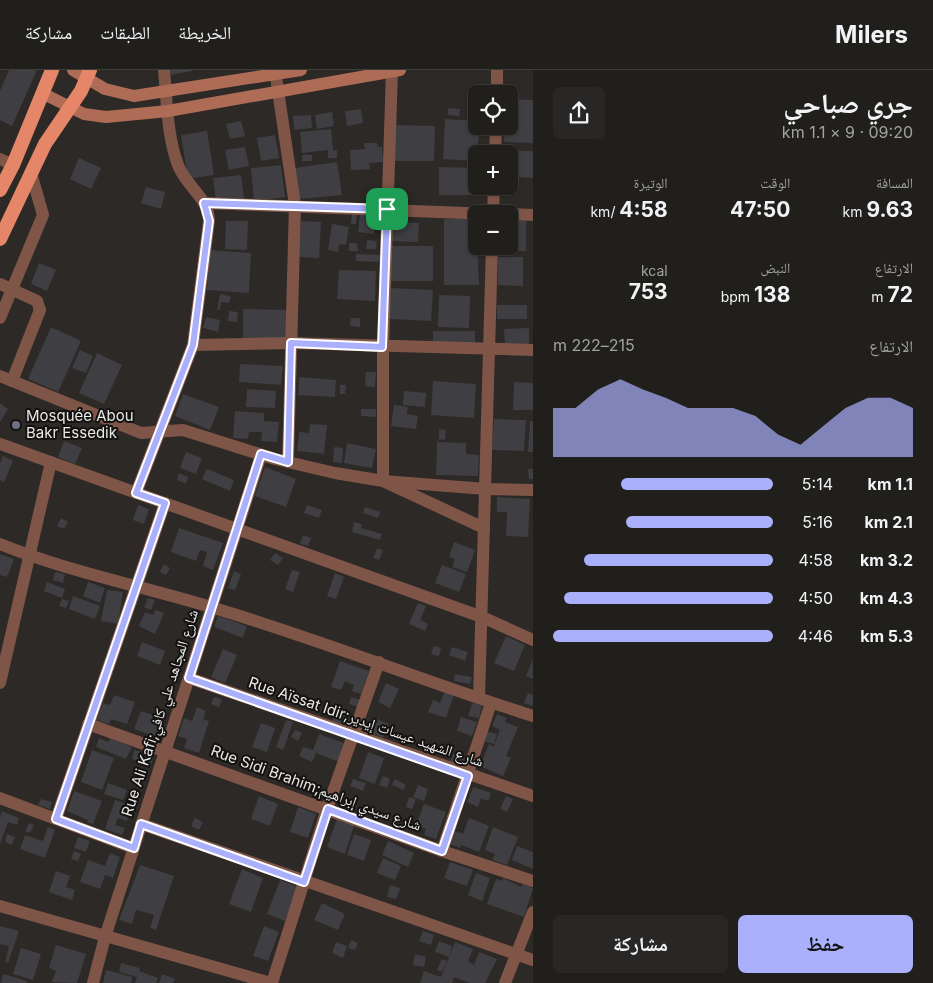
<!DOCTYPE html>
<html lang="ar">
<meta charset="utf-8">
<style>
body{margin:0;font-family:Inter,"Noto Naskh Arabic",sans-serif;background:#292725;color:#f1f3f6;direction:rtl;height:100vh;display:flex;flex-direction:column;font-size:19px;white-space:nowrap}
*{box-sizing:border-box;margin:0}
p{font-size:16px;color:#a2a2a3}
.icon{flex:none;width:28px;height:28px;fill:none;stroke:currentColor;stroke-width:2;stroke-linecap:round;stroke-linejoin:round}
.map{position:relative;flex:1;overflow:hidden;direction:ltr}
.details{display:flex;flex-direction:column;background:#211f1c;width:400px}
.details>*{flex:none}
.tools{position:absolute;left:468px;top:15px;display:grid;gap:10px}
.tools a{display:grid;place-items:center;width:50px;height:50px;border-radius:8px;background:#211f1c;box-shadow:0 1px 4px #0004,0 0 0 1px #3e3d3b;font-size:25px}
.pin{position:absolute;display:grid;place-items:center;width:42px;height:42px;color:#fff;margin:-21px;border-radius:10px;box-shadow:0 2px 8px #0006}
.round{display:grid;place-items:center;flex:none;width:52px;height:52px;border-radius:8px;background:#292725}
.summary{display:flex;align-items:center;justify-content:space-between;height:85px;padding:0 20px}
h1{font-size:28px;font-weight:700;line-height:38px}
.figures{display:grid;grid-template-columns:repeat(3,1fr);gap:8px;height:85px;padding:5px 20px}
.figures div{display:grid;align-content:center}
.figures b{font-size:21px;font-weight:700}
.figures small{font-size:14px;font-weight:400}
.figures p{font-size:14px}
.chart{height:140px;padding:10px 20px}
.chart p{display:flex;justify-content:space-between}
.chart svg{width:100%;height:90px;margin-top:5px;fill:#aab0fb;opacity:.7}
.action{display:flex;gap:10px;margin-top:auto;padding:10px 20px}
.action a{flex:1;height:58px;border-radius:8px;background:#aab0fb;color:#111;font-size:20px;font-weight:700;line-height:58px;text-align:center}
.action a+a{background:#292725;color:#f1f3f6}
ul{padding:0 20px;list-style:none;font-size:16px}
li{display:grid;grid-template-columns:80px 60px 1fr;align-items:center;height:38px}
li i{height:12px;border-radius:6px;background:#aab0fb}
header{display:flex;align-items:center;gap:30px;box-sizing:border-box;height:70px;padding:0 25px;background:#211f1c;border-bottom:1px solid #3e3d3b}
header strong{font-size:24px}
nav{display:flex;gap:28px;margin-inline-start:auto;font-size:18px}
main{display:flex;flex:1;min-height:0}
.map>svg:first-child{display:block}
.building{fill:#3f3e42}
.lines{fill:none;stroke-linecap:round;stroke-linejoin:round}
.minor{stroke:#7f5548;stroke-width:12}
.secondary{stroke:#ae6c57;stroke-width:12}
.trunk{stroke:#e48667;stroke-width:14}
.route-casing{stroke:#fff;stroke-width:10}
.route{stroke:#aab0fb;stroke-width:6}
.worship-dot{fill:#6b7280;stroke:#131211;stroke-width:2}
.labels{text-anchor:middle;stroke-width:4;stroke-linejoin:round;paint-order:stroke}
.poi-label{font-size:15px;fill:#e9e8e6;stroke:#131211;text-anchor:start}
.street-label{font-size:15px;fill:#e9e8e6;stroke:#131211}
</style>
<header>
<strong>Milers</strong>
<nav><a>الخريطة</a><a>الطبقات</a><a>مشاركة</a></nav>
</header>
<main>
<section class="details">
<div class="summary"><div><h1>جري صباحي</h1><p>09:20 · 9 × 1.1 km</p></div><a class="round"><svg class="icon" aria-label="share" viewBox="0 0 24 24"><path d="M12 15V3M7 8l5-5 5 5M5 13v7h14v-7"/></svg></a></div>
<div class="figures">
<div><p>المسافة</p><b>9.63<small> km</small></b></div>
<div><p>الوقت</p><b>47:50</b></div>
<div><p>الوتيرة</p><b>4:58<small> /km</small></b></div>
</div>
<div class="figures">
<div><p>الارتفاع</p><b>72<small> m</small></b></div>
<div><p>النبض</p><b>138<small> bpm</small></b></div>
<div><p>kcal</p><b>753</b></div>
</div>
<div class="chart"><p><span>الارتفاع</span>215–222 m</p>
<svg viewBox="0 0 160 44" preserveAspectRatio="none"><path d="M0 44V20L10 20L20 11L30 6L40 11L50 15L60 20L70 20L80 20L90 24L100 33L110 38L120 29L130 20L140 15L150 15L160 20V44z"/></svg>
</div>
<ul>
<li><b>1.1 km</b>5:14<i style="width:69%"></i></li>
<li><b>2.1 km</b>5:16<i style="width:67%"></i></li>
<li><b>3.2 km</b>4:58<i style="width:86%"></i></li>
<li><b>4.3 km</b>4:50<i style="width:95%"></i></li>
<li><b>5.3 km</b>4:46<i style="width:100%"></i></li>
</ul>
<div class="action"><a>حفظ</a><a>مشاركة</a></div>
</section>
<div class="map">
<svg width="533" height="913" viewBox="0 0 533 913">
<rect width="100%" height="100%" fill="#2c2926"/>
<g class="building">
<polygon points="9,0 37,0 12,56 0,50 0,21"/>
<polygon points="170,0 192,0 192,1 171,5"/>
<polygon points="509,29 533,30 533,73 504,72 505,56 509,56"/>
<polygon points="448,38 460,39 459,46 448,45"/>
<polygon points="361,39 363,53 347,56 345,41"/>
<polygon points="332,42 334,56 317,59 315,45"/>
<polygon points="311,45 312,58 294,60 293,46"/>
<polygon points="445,49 476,51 476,56 480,56 476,91 443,89"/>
<polygon points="241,51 245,66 230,69 226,54"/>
<polygon points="395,55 435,56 434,91 395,91"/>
<polygon points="331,59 333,80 337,80 337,88 328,88 328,80 302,83 300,62"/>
<polygon points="207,61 214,105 188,109 181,65"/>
<polygon points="275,65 279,88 261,91 257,68"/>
<polygon points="364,73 377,73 378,77 382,77 383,92 369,93 370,99 351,100 350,80 365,79"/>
<polygon points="245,77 249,96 229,100 225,80"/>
<polygon points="503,80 533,81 533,108 509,107 509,84 503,84"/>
<rect x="302" y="85" width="10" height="6"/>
<polygon points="79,88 101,98 91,119 70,109"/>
<polygon points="337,92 342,125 299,129 295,98"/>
<polygon points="281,95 285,127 254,131 251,98"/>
<polygon points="439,97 476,98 476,116 480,116 480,125 439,125"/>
<polygon points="241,105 244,128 216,131 213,108"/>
<polygon points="146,117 165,122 161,139 141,133"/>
<polygon points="352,143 357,144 356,154 351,154"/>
<polygon points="360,144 381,145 380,155 375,155 374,164 358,162"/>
<polygon points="444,149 476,149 479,215 444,215"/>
<polygon points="226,151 248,151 247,180 225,179"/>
<polygon points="301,151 321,152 319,188 299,187"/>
<polygon points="509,151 526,151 526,181 501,181 501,176 509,176"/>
<polygon points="391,152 419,153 418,172 391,171"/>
<polygon points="332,154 349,157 346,175 339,174 338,182 328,180"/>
<polygon points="367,170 377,171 376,179 366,179"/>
<polygon points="349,173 357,173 358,181 349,181"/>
<rect x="388" y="176" width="45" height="35"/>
<polygon points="210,180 251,183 249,223 207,220"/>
<polygon points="356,184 381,185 381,192 356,191"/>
<polygon points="498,187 523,187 523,216 498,215"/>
<polygon points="39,193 56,200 47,221 31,214"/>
<polygon points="339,200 376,201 375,231 337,229"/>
<polygon points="391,218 433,220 431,251 389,249"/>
<polygon points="220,224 231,226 229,233 221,232 220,240 217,240"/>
<polygon points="439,225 470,226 469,258 438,257"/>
<rect x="497" y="235" width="30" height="14"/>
<polygon points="243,239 287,240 286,269 243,268"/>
<polygon points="229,241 238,242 237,252 228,251"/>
<polygon points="206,247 220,250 218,262 203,258"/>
<polygon points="351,248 360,248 360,257 350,256"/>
<polygon points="51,257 81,271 58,322 28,309"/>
<polygon points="529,258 529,276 505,277 504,259"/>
<rect x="433" y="261" width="42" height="14"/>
<polygon points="80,280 93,286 86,303 72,298"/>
<polygon points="97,283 122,295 104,334 79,323"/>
<polygon points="240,294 283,296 281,315 239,312"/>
<polygon points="366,302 376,302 375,317 365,316"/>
<polygon points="299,307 336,310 335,327 298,325"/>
<polygon points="433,311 476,314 474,348 431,345"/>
<polygon points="514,312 533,313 533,340 513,340"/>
<polygon points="340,315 346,315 345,324 340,324"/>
<polygon points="247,319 276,321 275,338 246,337"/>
<polygon points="404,321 426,323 425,337 403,335"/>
<polygon points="183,324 219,337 210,360 175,346"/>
<polygon points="0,333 8,339 0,352"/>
<polygon points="394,335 408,337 407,344 418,346 416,359 391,356"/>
<polygon points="361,339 376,339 376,347 361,346"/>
<polygon points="235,341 264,343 264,351 279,352 277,372 261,371 262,362 249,362 248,369 233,368"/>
<polygon points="494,349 526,350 524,381 492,380"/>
<polygon points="530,351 533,351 533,382 528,382"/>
<polygon points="310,354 327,355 324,384 297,381 299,362 309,363"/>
<polygon points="439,359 446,360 445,370 439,369"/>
<polygon points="64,371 82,378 75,394 58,387"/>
<polygon points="437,372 466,373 466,384 479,385 478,406 436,405"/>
<polygon points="347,373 376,379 372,398 344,393"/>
<polygon points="334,377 343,378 342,393 333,392"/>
<polygon points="186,382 202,388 196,404 180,398"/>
<polygon points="3,386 13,391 4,412 0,410 0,393"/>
<polygon points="265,397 296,409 286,437 255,426"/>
<polygon points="207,399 234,410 230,421 202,409"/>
<polygon points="528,399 533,399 533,409 529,409"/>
<polygon points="179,403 188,407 186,414 177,410"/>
<polygon points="497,427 530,429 528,467 506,466 507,442 497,442"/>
<polygon points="138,435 149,439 144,454 133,450"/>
<polygon points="307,435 322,440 319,448 304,443"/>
<polygon points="365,437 380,442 378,448 363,443"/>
<polygon points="61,448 68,452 64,459 57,456"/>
<polygon points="354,452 362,454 361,458 382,464 380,470 352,462"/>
<polygon points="179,458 223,473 213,500 203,496 207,482 200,480 196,491 171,482"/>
<polygon points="303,465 311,468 308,476 300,474"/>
<polygon points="454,472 475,480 467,502 452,497 455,489 449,487"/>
<polygon points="377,478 383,480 379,490 373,488"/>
<polygon points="275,483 283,488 278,495 270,490"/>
<polygon points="0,484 14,489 7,507 0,505"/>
<polygon points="164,494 170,498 166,505 160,502"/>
<polygon points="442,495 466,504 459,522 435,513"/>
<polygon points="292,500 300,502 293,522 285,519"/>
<polygon points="234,501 241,504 235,520 228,518"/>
<polygon points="55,502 65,504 63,513 53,510"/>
<polygon points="335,503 344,507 336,529 327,526"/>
<polygon points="47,512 65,519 62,528 44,521"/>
<polygon points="88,512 105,518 100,533 83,526"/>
<polygon points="107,520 123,522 118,554 101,551"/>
<polygon points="73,526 100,536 95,549 69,539"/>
<polygon points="148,528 155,530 151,540 144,537"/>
<polygon points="62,529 69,531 66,538 59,536"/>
<polygon points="418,533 426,536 420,550 428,554 425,561 409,554"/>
<polygon points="156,540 164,543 155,564 139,556 145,542 153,545"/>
<polygon points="218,546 247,556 243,568 214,557"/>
<polygon points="506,566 525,575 514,601 494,593"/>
<polygon points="142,572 165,581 160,595 137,586"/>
<polygon points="434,576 441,578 439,586 431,584"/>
<polygon points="452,577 468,582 465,591 449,585"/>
<polygon points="223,579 237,585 225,613 211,607"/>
<polygon points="533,589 533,609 526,606"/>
<polygon points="340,591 369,601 361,624 352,621 354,615 345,611 341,620 331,617"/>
<polygon points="455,604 472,607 470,614 454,611"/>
<polygon points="386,613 399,619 390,638 378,632"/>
<polygon points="445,621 454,625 446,648 428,642 433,630 440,633"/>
<polygon points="528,623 533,625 533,636 524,633"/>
<polygon points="114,625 135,632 127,654 111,649 109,654 97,650 103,633 110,635"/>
<polygon points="214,627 222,629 219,637 211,634"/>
<polygon points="351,627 361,630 359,637 349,634"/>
<polygon points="472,633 482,636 479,648 468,646"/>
<polygon points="197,637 206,641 203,649 209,651 199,683 184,678 187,669 178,666 184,648 192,651"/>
<polygon points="141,641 162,648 156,667 134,659"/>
<polygon points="336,642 355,650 351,659 332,651"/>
<polygon points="497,644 507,648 505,652 518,657 506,686 511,688 503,706 480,696 489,674 493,676 493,678 500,660 492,656"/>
<polygon points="461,647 477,652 472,666 457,661"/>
<polygon points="375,648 389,654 383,668 368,662"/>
<polygon points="286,650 293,652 283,680 276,677"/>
<polygon points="261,653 275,658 267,682 252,677"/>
<polygon points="295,660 302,663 298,671 291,667"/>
<polygon points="486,661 497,664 494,674 483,671"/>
<polygon points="319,664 346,674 339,692 316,683 312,692 299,686 303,677 313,680"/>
<polygon points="99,668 108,672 110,668 132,677 126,689 96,677"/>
<polygon points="92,680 114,688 102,720 81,712"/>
<polygon points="134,680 154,685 151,695 132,689"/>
<polygon points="368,682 384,688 375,714 359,708"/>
<polygon points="454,683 465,688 461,697 450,692"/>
<polygon points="383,706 390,709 387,718 379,715"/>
<polygon points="353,709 366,713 363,721 350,716"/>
<polygon points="395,709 406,715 403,720 392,715"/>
<polygon points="108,713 127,720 123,730 104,724"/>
<polygon points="418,715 428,719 424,731 413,727"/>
<polygon points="473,717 491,723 488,731 481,728 478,737 467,732"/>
<polygon points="74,721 102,731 93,754 87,752 88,750 67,741"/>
<polygon points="259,726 278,734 270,756 251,749"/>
<polygon points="506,726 513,729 507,742 500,739"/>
<polygon points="409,727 416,729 412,739 406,737"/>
<polygon points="346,728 354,731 352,737 344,734"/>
<polygon points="41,729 52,732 50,739 38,735"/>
<polygon points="115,730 132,736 127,751 118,748 115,755 125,758 122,765 105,759"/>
<polygon points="424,734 446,742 436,769 424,765 426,759 416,755"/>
<polygon points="298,737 316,744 308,768 290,762"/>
<polygon points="2,741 19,748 17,755 8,752 0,774 0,747"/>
<polygon points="195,748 203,752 199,760 191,756"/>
<polygon points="469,748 489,756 479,782 461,775 460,778 450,774 455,761 463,764"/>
<polygon points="337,749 354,755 345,784 327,777"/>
<polygon points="29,753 34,755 30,763 25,761"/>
<polygon points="48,757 55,760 45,788 20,779 25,765 43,771"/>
<polygon points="493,757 518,767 507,795 492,790 495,784 485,780"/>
<polygon points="7,764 15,767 12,775 5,772"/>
<polygon points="354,764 371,770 364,791 347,785"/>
<polygon points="78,767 90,771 86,782 74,778"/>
<polygon points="388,771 414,783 408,797 382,785"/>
<polygon points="517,776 533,782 533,799 512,790"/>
<polygon points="74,781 81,784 78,791 71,789"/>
<polygon points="110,783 120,787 113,808 105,805 100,819 80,812 88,790 105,796"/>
<polygon points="383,788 401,796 395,810 377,803"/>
<polygon points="450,792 473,800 467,816 444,808"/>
<polygon points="140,795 174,806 156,860 150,858 154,845 136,840 132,854 119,850"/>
<polygon points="242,799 263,808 251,842 229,834"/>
<polygon points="56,801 70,806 66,817 75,820 72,830 49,822"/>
<polygon points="476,803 490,808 482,831 468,825"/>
<polygon points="503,808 521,817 523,814 533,818 524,847 487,834 496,809 502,811"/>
<polygon points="280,810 298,817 285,851 267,844"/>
<polygon points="390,815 400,818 396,829 387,827"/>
<polygon points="322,833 345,844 338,860 314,850"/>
<polygon points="0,856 19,861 8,893 5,892 9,876 0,874"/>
<polygon points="264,856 279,862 268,891 253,886"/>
<polygon points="423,861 434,865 431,875 419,871"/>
<polygon points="351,870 358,873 355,880 348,878"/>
<polygon points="439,871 452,876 449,887 435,882"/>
<polygon points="336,872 347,876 343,888 332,883"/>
<polygon points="455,872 473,879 468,892 474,895 479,882 497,889 485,913 470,913 454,907 452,913 420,913 424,901 441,907"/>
<polygon points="56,875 86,884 77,913 52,912 56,901 49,898"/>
<polygon points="21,878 41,884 33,910 13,904"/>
<polygon points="415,884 426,887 424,897 413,895"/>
<polygon points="442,889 447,891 442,902 437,900"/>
<polygon points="121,893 140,898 139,901 158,908 156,913 135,913 137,907 119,902"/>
<polygon points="106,900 132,907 131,913 103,913"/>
<polygon points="3,904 27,911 26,913 1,913"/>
<polygon points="162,904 175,909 173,913 159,913"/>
</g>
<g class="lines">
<g class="minor">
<polyline points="275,0 295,135 288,392"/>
<polyline points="392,1 383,277 383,411 484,458"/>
<polyline points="497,24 497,0"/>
<polyline points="495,84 496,56"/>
<polyline points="0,89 13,95"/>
<polyline points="204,133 492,144"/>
<polyline points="493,144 494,116"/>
<polyline points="509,144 533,145"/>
<polyline points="0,214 37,231 40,240 12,311"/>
<polyline points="0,248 43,145 31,103"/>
<polyline points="193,275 291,273 533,280"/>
<polyline points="0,306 141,363 183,360 275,389 335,403 383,411 486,419 533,420"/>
<polyline points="0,374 482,547 533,570"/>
<path d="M136,423l57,-148 16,-124c0,-23 -24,-36 -31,-56 -11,-29 -11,-64 -14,-95"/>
<path d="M0,474c69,28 142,42 214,64 107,32 212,74 319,108"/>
<polyline points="189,608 533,726"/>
<polyline points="0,613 51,392"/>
<polyline points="479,628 492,176"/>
<polyline points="88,654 442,781 533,811"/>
<polyline points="0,728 133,778"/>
<polyline points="56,749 165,433"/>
<polyline points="141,754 533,890"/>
<polyline points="442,781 491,633"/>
<polyline points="0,836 271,913"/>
<polyline points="93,913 105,867 261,385"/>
<polyline points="272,913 327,739 379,592"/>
<polyline points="505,913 533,842"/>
</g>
<g class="secondary">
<polyline points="73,0 105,19 134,26 301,0"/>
<polyline points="42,23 84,44 106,47 168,41 400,0"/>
</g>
<g class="trunk">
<polyline points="0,120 13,95 52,0"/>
<polyline points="0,169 45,74 81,21 90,0"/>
</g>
</g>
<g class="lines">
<g class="route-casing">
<polygon id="route" points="204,133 387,139 382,277 291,273 288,392 261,384 189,608 468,706 442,781 328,739 304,812 141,754 134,778 56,749 165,433 136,423 193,275 209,151"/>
</g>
<use href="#route" class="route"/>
</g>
<circle class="worship-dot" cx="16" cy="355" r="5"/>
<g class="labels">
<g class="poi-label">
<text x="26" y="351">Mosquée Abou<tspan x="26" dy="17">Bakr Essedik</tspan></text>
</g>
<g class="street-label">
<text transform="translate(160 643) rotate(-72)" y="5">Rue Ali Kafi;شارع المجاهد علي كافي</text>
<text transform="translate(366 652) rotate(19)" y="5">Rue Aïssat Idir;شارع الشهيد عيسات إيدير</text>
<text transform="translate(316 718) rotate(20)" y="5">Rue Sidi Brahim;شارع سيدي إبراهيم</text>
</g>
</g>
</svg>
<div class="tools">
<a><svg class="icon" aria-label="locate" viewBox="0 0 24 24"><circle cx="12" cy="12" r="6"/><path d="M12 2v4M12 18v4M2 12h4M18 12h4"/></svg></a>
<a>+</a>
<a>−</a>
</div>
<div class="pin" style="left:387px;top:139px;background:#1e9e55"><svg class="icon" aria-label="arrive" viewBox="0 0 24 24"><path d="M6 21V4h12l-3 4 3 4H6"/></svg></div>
</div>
</main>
